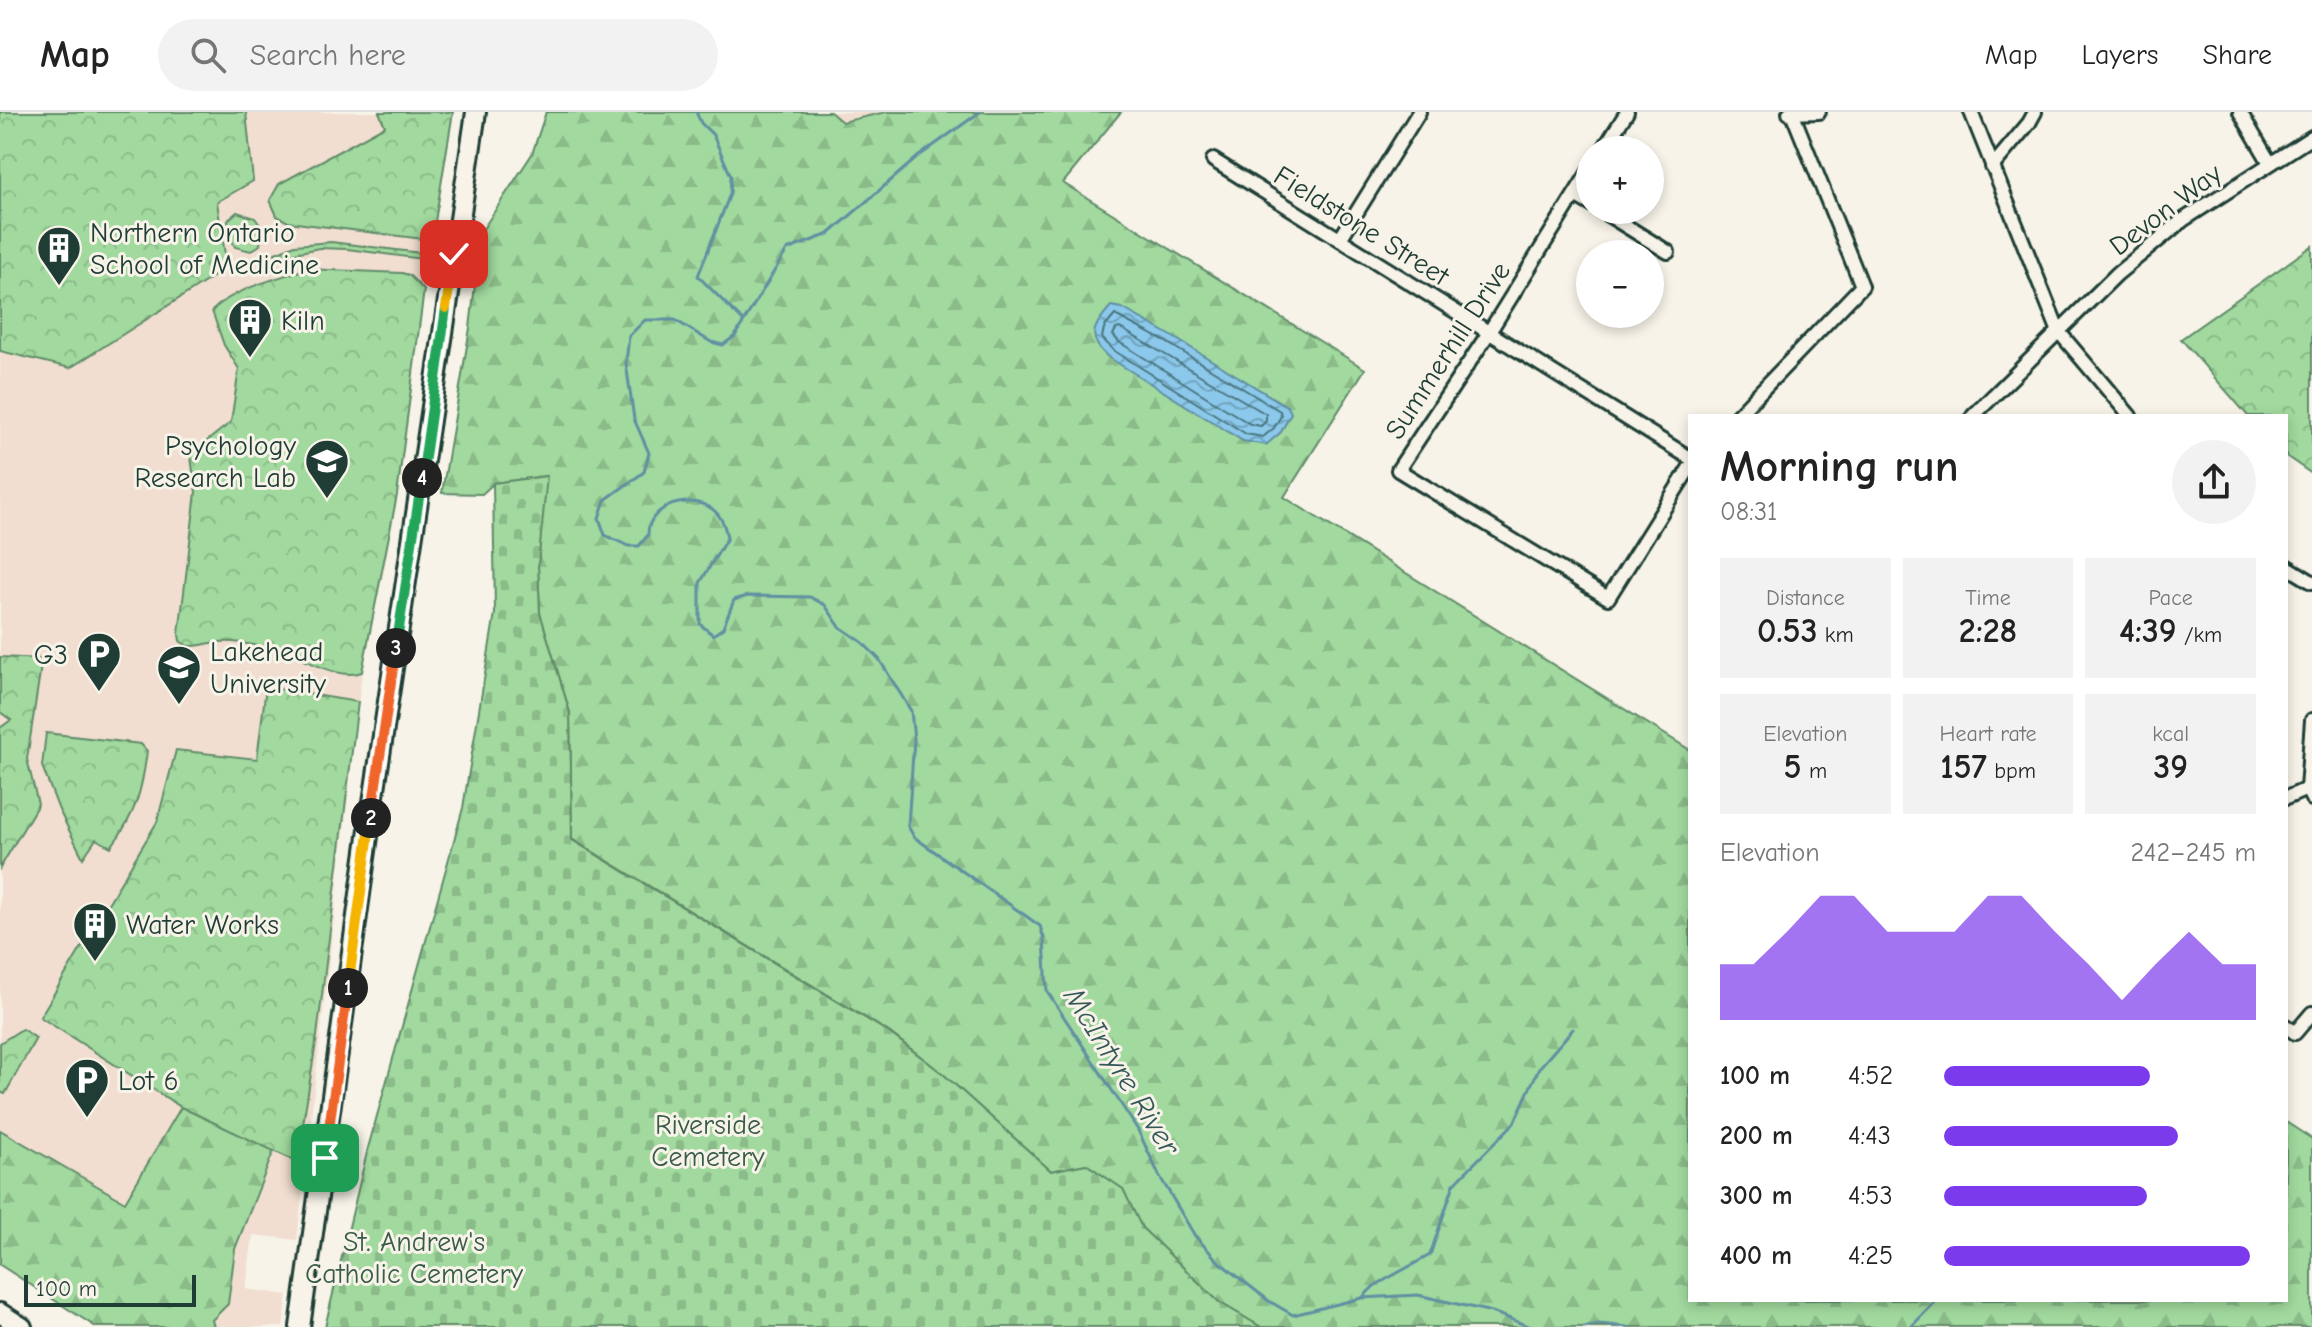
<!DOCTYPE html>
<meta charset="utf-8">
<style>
body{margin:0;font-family:"Comic Neue",sans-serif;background:#f2f2f2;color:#222;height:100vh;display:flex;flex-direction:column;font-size:30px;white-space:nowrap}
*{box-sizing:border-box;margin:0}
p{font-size:26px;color:#767676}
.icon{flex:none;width:44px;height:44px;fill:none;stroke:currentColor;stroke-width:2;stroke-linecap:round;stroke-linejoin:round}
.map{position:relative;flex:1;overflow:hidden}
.details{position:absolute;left:1688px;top:302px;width:600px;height:888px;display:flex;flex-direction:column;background:#fff;border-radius:0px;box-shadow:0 4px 12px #0003}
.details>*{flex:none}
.controls{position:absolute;left:1576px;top:24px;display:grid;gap:16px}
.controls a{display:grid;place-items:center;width:88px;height:88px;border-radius:50%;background:#fff;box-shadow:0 4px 12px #0003;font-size:40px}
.scale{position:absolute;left:24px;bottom:20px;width:172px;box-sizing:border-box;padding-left:8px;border:4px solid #1f3d34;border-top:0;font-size:22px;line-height:28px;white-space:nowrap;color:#1f3d34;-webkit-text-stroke:6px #f7f3e8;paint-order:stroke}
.pin{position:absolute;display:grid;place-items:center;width:68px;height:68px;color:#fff;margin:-34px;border-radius:16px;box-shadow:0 4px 12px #0006}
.km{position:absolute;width:40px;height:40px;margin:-20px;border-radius:50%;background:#222;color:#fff;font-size:22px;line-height:40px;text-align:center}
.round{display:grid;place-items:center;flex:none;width:84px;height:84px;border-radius:42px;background:#f2f2f2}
.headline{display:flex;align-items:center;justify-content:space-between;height:136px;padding:0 32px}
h1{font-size:44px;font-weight:700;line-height:60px}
.metrics{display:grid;grid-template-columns:repeat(3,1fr);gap:12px;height:136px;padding:8px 32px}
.metrics div{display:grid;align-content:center;border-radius:0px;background:#f2f2f2;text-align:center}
.metrics b{font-size:34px;font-weight:700}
.metrics small{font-size:22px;font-weight:400}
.metrics p{font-size:22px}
.chart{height:224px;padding:16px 32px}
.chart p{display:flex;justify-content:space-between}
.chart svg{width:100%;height:144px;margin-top:8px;fill:#7c3aed;opacity:.7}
ul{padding:0 32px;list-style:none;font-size:26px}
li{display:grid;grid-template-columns:128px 96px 1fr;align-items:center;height:60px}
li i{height:20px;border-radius:10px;background:#7c3aed}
header{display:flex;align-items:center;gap:48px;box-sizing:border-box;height:112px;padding:0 40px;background:#fff;border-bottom:2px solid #e0e0e0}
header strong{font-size:38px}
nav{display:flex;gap:44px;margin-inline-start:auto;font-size:28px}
.search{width:560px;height:72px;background:#f2f2f2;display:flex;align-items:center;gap:20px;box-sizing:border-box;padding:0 28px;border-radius:44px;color:#767676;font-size:30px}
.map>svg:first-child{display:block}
.built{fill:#f1ded0}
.grass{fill:url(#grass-dots);stroke:#608b69;stroke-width:2}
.forest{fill:url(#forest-firs);stroke:#608b69;stroke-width:2}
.cemetery{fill:url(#cemetery-stones);stroke:#608b69;stroke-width:2}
.park{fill:url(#park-crowns);stroke:#608b69;stroke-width:2}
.water{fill:url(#water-waves);stroke:#6090a2;stroke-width:2}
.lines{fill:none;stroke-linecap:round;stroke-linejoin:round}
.shore{stroke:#4a757d;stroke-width:2}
.stream{stroke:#6090a2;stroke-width:3}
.minor-casing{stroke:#1f3d34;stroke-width:18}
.secondary-casing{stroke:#1f3d34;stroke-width:24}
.minor{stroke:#f7f3e8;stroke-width:12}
.secondary{stroke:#f7f3e8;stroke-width:18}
.split-1-casing{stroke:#fff;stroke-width:16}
.split-2-casing{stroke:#fff;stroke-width:16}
.split-3-casing{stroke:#fff;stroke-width:16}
.split-4-casing{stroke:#fff;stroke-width:16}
.split-5-casing{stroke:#fff;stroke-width:16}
.split-6-casing{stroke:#fff;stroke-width:16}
.split-1{stroke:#f0652b;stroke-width:10}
.split-2{stroke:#f5b400;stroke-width:10}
.split-3{stroke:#f0652b;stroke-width:10}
.split-4{stroke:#22a559;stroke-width:10}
.split-5{stroke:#22a559;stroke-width:10}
.split-6{stroke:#f5b400;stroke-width:10}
.labels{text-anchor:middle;stroke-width:6;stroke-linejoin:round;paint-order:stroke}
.street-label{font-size:28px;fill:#1f3d34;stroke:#f7f3e8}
.poi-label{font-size:28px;fill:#1f3d34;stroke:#f7f3e8;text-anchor:start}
.park-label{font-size:28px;fill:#395c49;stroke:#f7f3e8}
.water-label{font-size:30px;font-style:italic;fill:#355959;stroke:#f7f3e8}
</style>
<header>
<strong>Map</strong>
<div class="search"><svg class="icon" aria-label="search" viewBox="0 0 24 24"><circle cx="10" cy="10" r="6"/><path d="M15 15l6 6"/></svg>Search here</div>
<nav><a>Map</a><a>Layers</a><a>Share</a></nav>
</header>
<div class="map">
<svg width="2312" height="1215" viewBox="0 0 2312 1215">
<defs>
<pattern id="grass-dots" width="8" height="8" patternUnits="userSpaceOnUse" patternTransform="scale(2)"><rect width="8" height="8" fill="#a1d99e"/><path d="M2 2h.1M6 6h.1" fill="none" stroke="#8abb89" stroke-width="1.8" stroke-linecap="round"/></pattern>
<pattern id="forest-firs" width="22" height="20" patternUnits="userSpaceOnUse" patternTransform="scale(2)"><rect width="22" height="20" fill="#a1d99e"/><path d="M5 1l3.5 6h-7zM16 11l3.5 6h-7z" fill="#8abb89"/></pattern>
<pattern id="cemetery-stones" width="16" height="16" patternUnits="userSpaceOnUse" patternTransform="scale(2)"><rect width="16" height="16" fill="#a1d99e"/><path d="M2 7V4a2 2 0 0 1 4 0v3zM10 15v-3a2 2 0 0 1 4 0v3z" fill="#8abb89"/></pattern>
<pattern id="park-crowns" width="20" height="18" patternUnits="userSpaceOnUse" patternTransform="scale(2)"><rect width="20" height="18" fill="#a1d99e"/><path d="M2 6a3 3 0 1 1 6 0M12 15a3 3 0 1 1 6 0" fill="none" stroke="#8abb89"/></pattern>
<pattern id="water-waves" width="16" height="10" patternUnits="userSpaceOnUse" patternTransform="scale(2)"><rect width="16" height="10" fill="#8bc8eb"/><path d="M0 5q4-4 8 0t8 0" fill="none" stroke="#71a4bf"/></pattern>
</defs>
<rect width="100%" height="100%" fill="#f7f3e8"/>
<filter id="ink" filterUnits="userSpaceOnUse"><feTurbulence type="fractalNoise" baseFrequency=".0125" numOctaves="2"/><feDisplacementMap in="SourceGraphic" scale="16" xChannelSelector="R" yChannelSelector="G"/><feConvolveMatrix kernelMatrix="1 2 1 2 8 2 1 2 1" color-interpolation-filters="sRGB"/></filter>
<g filter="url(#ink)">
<g class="built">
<polygon points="0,0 454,0 424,178 386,448 362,560 297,1128 253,1123 246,1177 288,1183 283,1215 96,1215 0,1153"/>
<polygon points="830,0 886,0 842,10"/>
</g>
<polygon class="grass" points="331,130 421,141 425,144 422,147 347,137 319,136 281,144 276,144 275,141 295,133"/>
<g class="forest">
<polygon points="546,0 830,0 842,10 886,0 1121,0 1063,71 1365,257 1284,385 1690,638 1690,1188 2286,1188 2286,1010 2312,1027 2312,1215 1261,1215 1219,1190 1142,1116 1122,1077 1086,1052 1051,1059 942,961 889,920 572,727 570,601 540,501 538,453 546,364 494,371 482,382 442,381 470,216 481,120 532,42"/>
<polygon points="181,995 274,1038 235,1137 228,1192 212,1208 214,1215 96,1215 0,1153 0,1018 125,1090"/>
</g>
<polygon class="cemetery" points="547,364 538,453 540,501 570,601 572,728 888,920 942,961 1051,1059 1086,1052 1123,1077 1142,1116 1219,1190 1261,1215 325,1215 368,1036 463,696 495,501 493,371"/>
<g class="park">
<polygon points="0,0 246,0 253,69 217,90 227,156 70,256 0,239"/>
<polygon points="379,0 453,0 433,122 423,127 288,110 277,104 270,88 279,72 385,14"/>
<polygon points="237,100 255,106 263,117 260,133 251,139 235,135 227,120 228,108"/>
<polygon points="2312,134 2312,362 2286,344 2286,304 2248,304 2181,227"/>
<path d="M306,157l96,4 7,2 15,15 -27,205 -35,177c-23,8 -49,-10 -71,-17 -22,-7 -50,-15 -73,-13 -11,1 -20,5 -31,4l-7,-5 -1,-7 17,-142 -5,-35 2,-5 38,-30 8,-53 -15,-24 -12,-34c20,-22 66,-33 94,-42z"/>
<polygon points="0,545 42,547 27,647 38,692 0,756 0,616 11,608 0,600"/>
<polygon points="266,575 358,590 317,924 297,1050 181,995 40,905 157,710 176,638 257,647"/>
<path d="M46,621l95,11 6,7c-5,40 -11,63 -36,96l-15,-8 -13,19 -24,-48 -17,-44z"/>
<polygon points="22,917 36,926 5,982 0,980 0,931"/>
</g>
<path class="water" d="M1111,194l11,2 48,27 118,72 3,6 -10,19 -15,13 -23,-4 -135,-84c-22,-19 -15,-31 3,-51z"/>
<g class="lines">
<g class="shore">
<polygon points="1115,203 1166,230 1280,299 1281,304 1274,316 1263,325 1246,322 1113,238 1102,226 1104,216"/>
<polygon points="1120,216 1266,302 1266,309 1261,314 1250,312 1119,230 1113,223 1116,217"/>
</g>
<g class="stream">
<polyline points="696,0 701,11 713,23 731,64 730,82 698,164 742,208"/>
<path d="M980,0l-61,44 -90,78 -42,16 -52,86 -12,9 -12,-3 -36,-22h-30l-16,16 -3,27 8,56 15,34 -5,19 -39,28 -6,18 6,17 23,11h11l9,-11c-1,-35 58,-45 73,-16 3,5 5,13 6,19l-27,45v41l13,11 10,-7 11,-28 14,-4 62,1 15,8 15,22 22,15 17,17 32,52 3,28 -6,87 6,11 126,89 4,13 3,52 91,139 21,45 36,61 24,26 50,39 24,14 69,-17 56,-3 74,17 39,15"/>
<polyline points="1363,1185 1374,1174 1430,1143 1454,1072 1514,1011 1539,956 1573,917"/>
<polyline points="1584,1215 1599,1212 1628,1215"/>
<polyline points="1911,1215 1937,1188"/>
</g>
<g class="minor-casing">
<g id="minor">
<polyline points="1971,0 2059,220 2130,304"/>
<polyline points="2240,0 2270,51"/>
<polyline points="1789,1 1819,0"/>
<polyline points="1603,38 1627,0"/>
<polyline points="1213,48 1690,346"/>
<polyline points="1992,55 2029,11 2035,0"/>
<polyline points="1590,58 1488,222 1398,358 1608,486 1690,355"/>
<polyline points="1575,83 1590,92"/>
<polyline points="1600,98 1668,140"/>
<polyline points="1340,127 1419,0"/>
<polyline points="1737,304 1862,174 1793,3"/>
<polyline points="1973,304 2117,162 2183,108 2312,25"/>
<polyline points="2286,454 2312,470"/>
<polyline points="2312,608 2307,677 2312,687"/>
<polyline points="2286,686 2307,677"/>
<polyline points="2286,914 2295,921 2312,901"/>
</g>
</g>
<g class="secondary-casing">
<g id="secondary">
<polyline points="0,1201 22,1215"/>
<polyline points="300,1215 369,717 476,0"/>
</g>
</g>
<use href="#minor" class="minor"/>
<use href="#secondary" class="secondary"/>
</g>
</g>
<g class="lines" filter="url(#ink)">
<g class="split-1-casing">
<polyline id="split-1" points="325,1046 348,876"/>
</g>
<g class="split-2-casing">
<polyline id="split-2" points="348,876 371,706"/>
</g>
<g class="split-3-casing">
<polyline id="split-3" points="371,706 396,536"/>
</g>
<g class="split-4-casing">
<polyline id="split-4" points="396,536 422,366"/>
</g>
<g class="split-5-casing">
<polyline id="split-5" points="422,366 446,196"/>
</g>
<g class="split-6-casing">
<polyline id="split-6" points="446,196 454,142"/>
</g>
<use href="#split-1" class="split-1"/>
<use href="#split-2" class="split-2"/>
<use href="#split-3" class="split-3"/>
<use href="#split-4" class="split-4"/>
<use href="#split-5" class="split-5"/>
<use href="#split-6" class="split-6"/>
</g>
<defs>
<g id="building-pin" transform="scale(2.3)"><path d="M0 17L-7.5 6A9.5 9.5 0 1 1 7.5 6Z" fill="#1f3d34" stroke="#f7f3e8"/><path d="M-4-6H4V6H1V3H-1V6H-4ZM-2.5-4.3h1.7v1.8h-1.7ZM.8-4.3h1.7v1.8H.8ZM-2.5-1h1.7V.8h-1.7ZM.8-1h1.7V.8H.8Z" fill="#fff"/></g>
<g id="university-pin" transform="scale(2.3)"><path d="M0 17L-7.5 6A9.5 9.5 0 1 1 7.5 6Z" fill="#1f3d34" stroke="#f7f3e8"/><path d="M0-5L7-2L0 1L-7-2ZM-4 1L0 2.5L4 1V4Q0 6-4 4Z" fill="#fff"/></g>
<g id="parking-pin" transform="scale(2.3)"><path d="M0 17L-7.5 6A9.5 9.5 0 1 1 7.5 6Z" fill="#1f3d34" stroke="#f7f3e8"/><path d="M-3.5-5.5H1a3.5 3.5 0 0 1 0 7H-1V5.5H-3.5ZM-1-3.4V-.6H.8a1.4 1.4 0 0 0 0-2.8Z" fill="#fff"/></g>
</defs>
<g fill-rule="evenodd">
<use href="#building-pin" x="59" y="136"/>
<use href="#building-pin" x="250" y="208"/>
<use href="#university-pin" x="327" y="349"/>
<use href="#parking-pin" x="99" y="542"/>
<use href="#university-pin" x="179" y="555"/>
<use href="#building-pin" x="95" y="812"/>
<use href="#parking-pin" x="87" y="968"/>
</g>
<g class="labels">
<g class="street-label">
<text transform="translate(2165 97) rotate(-37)" y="10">Devon Way</text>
<text transform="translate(1362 113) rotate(32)" y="10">Fieldstone Street</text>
<text transform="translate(1447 238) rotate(-57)" y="10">Summerhill Drive</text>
</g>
<g class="poi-label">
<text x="90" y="130">Northern Ontario<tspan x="90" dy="32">School of Medicine</tspan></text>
<text x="281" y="218">Kiln</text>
<text x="296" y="343" text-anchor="end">Psychology<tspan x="296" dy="32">Research Lab</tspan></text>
<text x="210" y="549">Lakehead<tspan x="210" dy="32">University</tspan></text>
<text x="68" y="552" text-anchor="end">G3</text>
<text x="126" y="822">Water Works</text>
<text x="118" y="978">Lot 6</text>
</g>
<g class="park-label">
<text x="708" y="1022">Riverside<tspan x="708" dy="32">Cemetery</tspan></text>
<text x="414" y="1139">St. Andrew's<tspan x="414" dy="32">Catholic Cemetery</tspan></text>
</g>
<g class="water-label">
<text transform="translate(1122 959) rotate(58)" y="10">McIntyre River</text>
</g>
</g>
</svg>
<div class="controls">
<a>+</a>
<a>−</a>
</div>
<div class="scale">100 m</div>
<div class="pin" style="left:325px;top:1046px;background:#1e9e55"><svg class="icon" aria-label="arrive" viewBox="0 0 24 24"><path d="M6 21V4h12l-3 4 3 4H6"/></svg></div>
<div class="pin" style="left:454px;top:142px;background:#d93025"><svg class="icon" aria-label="check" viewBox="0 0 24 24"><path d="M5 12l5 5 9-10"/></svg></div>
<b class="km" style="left:348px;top:876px">1</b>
<b class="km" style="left:371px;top:706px">2</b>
<b class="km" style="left:396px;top:536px">3</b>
<b class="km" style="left:422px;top:366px">4</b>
<section class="details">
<div class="headline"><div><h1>Morning run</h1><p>08:31</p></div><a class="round"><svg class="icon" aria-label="share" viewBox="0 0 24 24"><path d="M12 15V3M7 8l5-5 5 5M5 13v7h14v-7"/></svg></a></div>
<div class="metrics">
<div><p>Distance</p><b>0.53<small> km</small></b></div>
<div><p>Time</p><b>2:28</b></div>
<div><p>Pace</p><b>4:39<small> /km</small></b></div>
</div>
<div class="metrics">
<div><p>Elevation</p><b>5<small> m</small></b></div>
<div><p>Heart rate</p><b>157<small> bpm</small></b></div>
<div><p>kcal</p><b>39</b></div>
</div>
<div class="chart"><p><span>Elevation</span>242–245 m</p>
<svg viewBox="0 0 160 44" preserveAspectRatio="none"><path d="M0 44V27L10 27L20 17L30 6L40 6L50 17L60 17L70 17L80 6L90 6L100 17L110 27L120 38L130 27L140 17L150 27L160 27V44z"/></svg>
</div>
<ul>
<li><b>100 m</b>4:52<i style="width:66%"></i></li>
<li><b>200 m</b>4:43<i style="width:75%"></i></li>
<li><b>300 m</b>4:53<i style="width:65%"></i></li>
<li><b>400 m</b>4:25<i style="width:98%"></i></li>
</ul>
</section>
</div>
